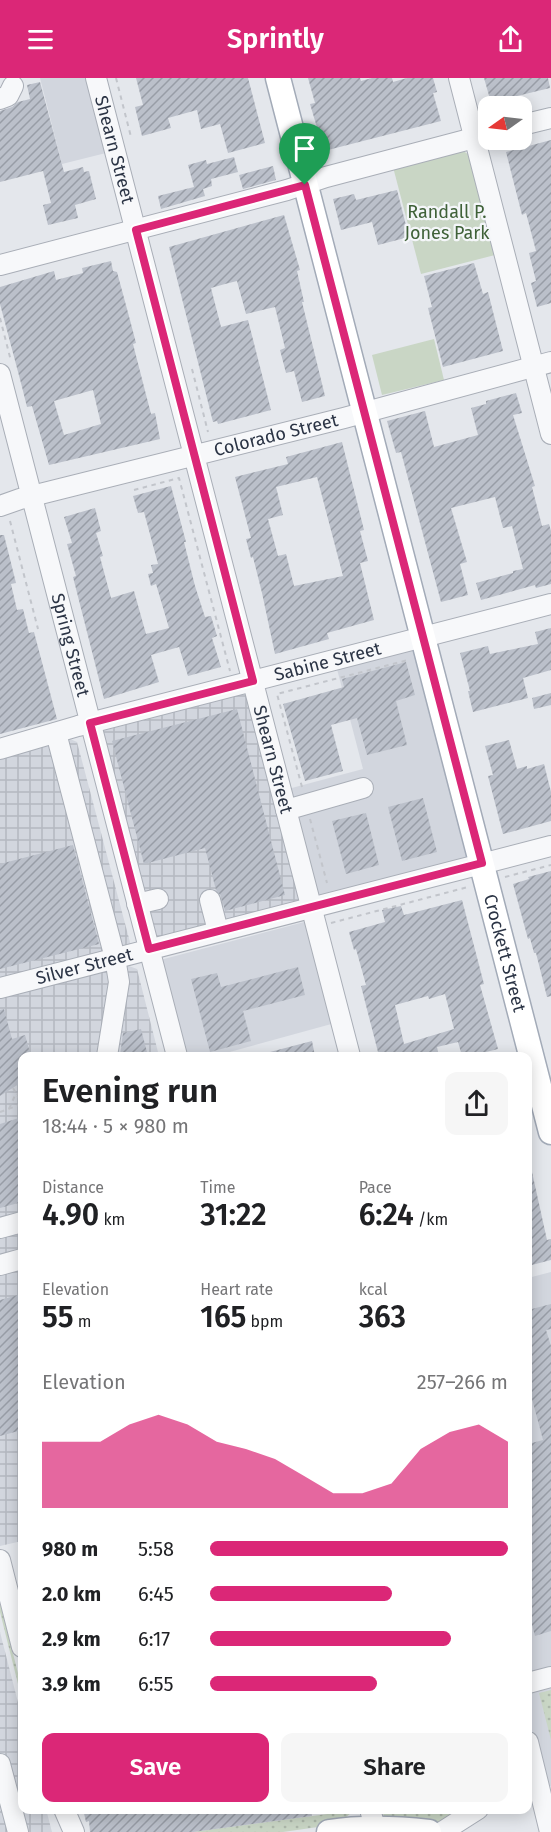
<!DOCTYPE html>
<meta charset="utf-8">
<style>
body{margin:0;font-family:"Fira Sans",sans-serif;background:#f6f6f6;color:#202124;height:100vh;display:flex;flex-direction:column;font-size:22px;white-space:nowrap}
*{box-sizing:border-box;margin:0}
p{font-size:20px;color:#757577}
.icon{flex:none;width:33px;height:33px;fill:none;stroke:currentColor;stroke-width:2;stroke-linecap:round;stroke-linejoin:round}
.map{position:relative;flex:1;overflow:hidden}
.panel{position:absolute;left:18px;top:974px;width:514px;height:762px;display:flex;flex-direction:column;background:#fff;border-radius:12px;box-shadow:0 3px 15px #0003}
.panel>*{flex:none}
.needle{width:39px;rotate:256deg}
.buttons{position:absolute;left:478px;top:18px;display:grid;gap:12px}
.buttons a{display:grid;place-items:center;width:54px;height:54px;border-radius:12px;background:#fff;box-shadow:0 3px 15px #0003;font-size:30px}
.pin{position:absolute;display:grid;place-items:center;width:51px;height:51px;color:#fff;margin:-62px -26px;border-radius:50% 50% 50% 0;rotate:-45deg;box-shadow:0 0 6px #0007}
.pin .icon{rotate:45deg}
.round{display:grid;place-items:center;flex:none;width:63px;height:63px;border-radius:12px;background:#f6f6f6}
.head{display:flex;align-items:center;justify-content:space-between;height:102px;padding:0 24px}
h1{font-size:33px;font-weight:600;line-height:45px}
.figures{display:grid;grid-template-columns:repeat(3,1fr);gap:9px;height:102px;padding:6px 24px}
.figures div{display:grid;align-content:center}
.figures b{font-size:30px;font-weight:600}
.figures small{font-size:16px;font-weight:400}
.figures p{font-size:16px}
.chart{height:168px;padding:12px 24px}
.chart p{display:flex;justify-content:space-between}
.chart svg{width:100%;height:108px;margin-top:6px;fill:#db2777;opacity:.7}
.action{display:flex;gap:12px;margin-top:auto;padding:12px 24px}
.action a{flex:1;height:69px;border-radius:12px;background:#db2777;color:#fff;font-size:24px;font-weight:600;line-height:69px;text-align:center}
.action a+a{background:#f6f6f6;color:#202124}
ul{padding:0 24px;list-style:none;font-size:20px}
li{display:grid;grid-template-columns:96px 72px 1fr;align-items:center;height:45px}
li i{height:15px;border-radius:8px;background:#db2777}
header{display:flex;justify-content:space-between;align-items:center;height:78px;padding:0 24px;background:#db2777;color:#fff;font-size:27px;font-weight:600}
.map>svg:first-child{display:block}
.built{fill:#d2d6de}
.industrial{fill:url(#industrial-grid)}
.grass{fill:url(#grass-dots)}
.park{fill:#c9d6c5}
.building{fill:url(#building-hatch);fill-rule:evenodd}
.lines{fill:none;stroke-linecap:round;stroke-linejoin:round}
.minor-casing{stroke:#a9aeb7;stroke-width:22}
.major-casing{stroke:#a3abb8;stroke-width:27}
.path{stroke:#c2c5cb;stroke-width:2;stroke-dasharray:4.5 4.5;stroke-linecap:butt}
.minor{stroke:#f7f8fa;stroke-width:20}
.major{stroke:#fff;stroke-width:24}
.route-casing{stroke:#fff;stroke-width:12}
.route{stroke:#db2777;stroke-width:8}
.labels{text-anchor:middle;stroke-width:4.5;stroke-linejoin:round;paint-order:stroke}
.street-label{font-size:18px;fill:#2b3445;stroke:#f4f6f9}
.park-label{font-size:18px;fill:#3f6138;stroke:#f4f6f9}
</style>
<header><svg class="icon" aria-label="menu" viewBox="0 0 24 24"><path d="M4 6h16M4 12h16M4 18h16"/></svg>Sprintly<svg class="icon" aria-label="share" viewBox="0 0 24 24"><path d="M12 15V3M7 8l5-5 5 5M5 13v7h14v-7"/></svg></header>
<div class="map">
<svg width="551" height="1754" viewBox="0 0 551 1754">
<defs>
<pattern id="industrial-grid" width="8" height="8" patternUnits="userSpaceOnUse" patternTransform="scale(1.5)"><rect width="8" height="8" fill="#d2d6de"/><path d="M0 4h8M4 0v8" fill="none" stroke="#b4b8c0"/></pattern>
<pattern id="grass-dots" width="8" height="8" patternUnits="userSpaceOnUse" patternTransform="scale(1.5)"><rect width="8" height="8" fill="#c9d6c5"/><path d="M2 2h.1M6 6h.1" fill="none" stroke="#adb8ab" stroke-width="1.8" stroke-linecap="round"/></pattern>
<pattern id="building-hatch" width="6" height="6" patternUnits="userSpaceOnUse" patternTransform="scale(1.5)"><rect width="6" height="6" fill="#bbc0ca"/><path d="M-1 1l2-2M0 6l6-6M5 7l2-2" fill="none" stroke="#989da6"/></pattern>
</defs>
<rect width="100%" height="100%" fill="#e4e7ec"/>
<g class="built">
<polygon points="40,0 89,0 110,74 62,86"/>
<polygon points="414,571 470,781 317,822 288,711 363,691 337,591"/>
<polygon points="308,843 335,945 215,978 184,978 160,882"/>
<polygon points="551,1194 551,1708 543,1710 528,1651 528,1200"/>
</g>
<g class="industrial">
<polygon points="250,614 304,825 153,863 99,654"/>
<polygon points="68,660 77,664 131,868 0,904 0,680"/>
<polygon points="129,888 137,891 159,978 22,978 22,1134 0,1140 0,919"/>
<polygon points="22,1152 22,1463 0,1468 0,1158"/>
<polygon points="0,1554 22,1640 22,1731 46,1731 52,1754 0,1754"/>
</g>
<g class="grass">
<polygon points="0,1524 22,1611 22,1622 0,1534"/>
<polygon points="551,1612 551,1662 539,1615"/>
<polygon points="335,1731 355,1731 339,1746 283,1754 192,1754 335,1735"/>
<polygon points="381,1731 461,1731 438,1747 386,1743"/>
</g>
<g class="park">
<polygon points="462,72 469,77 495,177 421,196 393,89"/>
<polygon points="434,261 444,302 382,317 372,277"/>
</g>
<g class="building">
<polygon points="136,0 248,0 265,65 228,75 220,46 201,51 197,32 168,40 171,50 142,58 135,29 143,27"/>
<polygon points="308,0 360,0 361,3 372,0 392,0 393,4 407,0 433,0 437,14 433,15 441,43 324,73 310,26 315,25"/>
<polygon points="484,0 548,0 550,10 517,18 518,23 492,28"/>
<polygon points="40,4 64,94 83,89 84,94 89,93 96,121 75,127 78,140 48,147 43,127 51,125 43,93 0,104 0,33 12,29 18,24 30,21 27,7"/>
<polygon points="551,62 551,225 537,229 531,205 536,203 529,175 536,173 526,135 522,137 506,74"/>
<polygon points="234,79 238,94 211,101 212,108 203,111 205,118 161,131 158,118 194,109 188,87 206,82 207,86"/>
<polygon points="273,88 276,102 243,111 239,97"/>
<polygon points="397,112 409,159 378,167 372,144 341,152 333,121 354,116 356,122"/>
<polygon points="284,137 300,192 297,193 304,224 302,224 325,318 302,324 294,293 286,295 280,272 285,270 275,229 246,236 237,203 225,206 211,210 221,249 248,242 271,332 218,346 217,343 213,344 169,169"/>
<path d="M111,183l2,10 4,1 13,48 6,23 -3,1 18,70 4,-1 5,26 -111,26 -17,-59 -5,1 -5,-20 -22,-83v-17l54,-16 2,9 27,-7 -1,-5zM93,312l8,34 -37,11 -10,-34z"/>
<polygon points="474,185 483,216 488,214 503,273 443,289 428,230 432,229 424,198"/>
<polygon points="516,315 522,335 513,337 535,408 532,409 542,448 549,446 551,453 551,506 536,510 535,507 481,522 476,505 513,495 513,493 523,491 512,448 503,450 495,419 451,430 467,484 460,486 468,517 441,524 401,374 396,375 387,343 425,333 434,369 478,357 471,330 486,326 486,323"/>
<path d="M342,364l22,88 -4,1 8,30 -8,2 14,57 -47,13 2,6 -54,15 -13,-61 -9,-36 -2,1 -5,-19 5,-1 -16,-61 53,-13 -2,-7zM317,399l26,99 -49,10 -8,-32 -8,2 -10,-37 15,-4 -7,-28z"/>
<polygon points="171,408 186,464 184,464 195,508 205,539 211,538 217,558 212,560 221,589 188,598 179,569 151,577 159,604 104,621 73,499 76,498 67,466 72,465 64,439 95,430 101,453 96,455 103,478 100,479 111,520 134,513 146,556 169,550 156,506 151,508 148,496 153,495 151,487 158,486 144,434 138,435 133,418"/>
<polygon points="0,457 4,457 16,505 11,506 17,532 23,531 29,555 34,554 57,641 0,656"/>
<polygon points="551,550 551,592 523,600 528,620 473,634 468,613 470,613 460,575 488,568 490,576 538,566 535,554"/>
<polygon points="406,584 415,617 396,623 407,667 367,677 357,640 331,647 343,693 305,703 283,626 344,609 342,601"/>
<polygon points="551,615 551,627 534,631 532,620"/>
<polygon points="237,631 285,817 225,833 221,818 216,812 205,770 144,786 112,663"/>
<polygon points="509,662 517,691 527,688 527,691 544,686 551,714 551,743 503,756 488,698 493,697 485,668"/>
<polygon points="423,720 437,774 402,783 388,729"/>
<polygon points="366,735 379,787 346,796 332,743"/>
<polygon points="73,767 99,866 0,891 0,786"/>
<polygon points="551,793 551,918 547,919 536,875 534,875 530,860 528,861 513,806 529,801 528,799"/>
<path d="M462,822l22,84 -4,1 18,64 -28,7h-8l-4,-14 -21,5 2,9h-60l-18,-70 5,-1 -10,-36 -2,1 -5,-18 36,-10 -3,-12 19,-4 3,9zM445,916l9,35 -50,15 -9,-39 33,-9 1,3z"/>
<polygon points="298,889 305,917 243,933 251,963 210,974 191,901 217,895 221,909"/>
<polygon points="4,931 12,961 25,957 31,978 22,978 22,1004 0,1018 0,932"/>
<polygon points="141,951 148,978 120,978 123,955"/>
<polygon points="312,963 315,978 271,978 270,974"/>
<polygon points="22,1039 22,1124 0,1130 0,1046"/>
<polygon points="532,1094 547,1162 551,1161 551,1182 528,1188 528,1095"/>
<polygon points="22,1216 22,1352 0,1358 0,1222"/>
<polygon points="551,1226 551,1251 546,1252 551,1268 551,1553 535,1558 528,1532 528,1366 543,1362 528,1306 528,1232"/>
<polygon points="83,1731 311,1731 312,1738 193,1754 90,1754 89,1743 86,1744"/>
</g>
<g class="lines">
<g class="minor-casing">
<g id="minor">
<path id="s1" d="M96,0l254,978"/>
<polyline points="459,0 551,356"/>
<polyline points="0,21 8,18 13,8"/>
<polyline points="522,47 551,40"/>
<polyline points="0,187 287,112 326,99 489,56"/>
<path id="s2" d="M0,296l177,682"/>
<path id="s3" d="M0,428l20,-7 324,-81 207,-56"/>
<polyline points="56,655 115,880 119,904 107,978"/>
<path id="s4" d="M0,671l78,-23 473,-122"/>
<polyline points="286,732 363,710"/>
<polyline points="210,822 218,853"/>
<polyline points="137,826 158,821"/>
<path id="s5" d="M0,910l551,-142"/>
<polyline points="0,1150 22,1144"/>
<polyline points="0,1187 22,1181"/>
<polyline points="0,1482 22,1569"/>
<polyline points="528,1605 551,1599"/>
<polyline points="528,1664 550,1754"/>
<polyline points="0,1686 18,1754"/>
<polyline points="64,1731 74,1754"/>
<polyline points="370,1731 376,1754"/>
<polyline points="442,1754 478,1731"/>
</g>
</g>
<g class="major-casing">
<g id="major">
<path id="s6" d="M278,0l273,1054"/>
<path d="M329,1754c34,-5 65,-4 100,0"/>
</g>
</g>
<g class="path">
<polyline points="116,0 131,59"/>
<polyline points="0,240 11,283"/>
<polyline points="192,291 208,354"/>
<polyline points="134,412 179,400 230,593"/>
<polyline points="10,443 38,551"/>
<polyline points="302,709 277,616 408,582"/>
<polyline points="310,741 327,805"/>
<polyline points="505,799 551,787"/>
<polyline points="331,845 468,809"/>
<polyline points="13,1010 22,1026"/>
<polyline points="17,1017 22,1011"/>
<polyline points="9,1031 16,1015"/>
<polyline points="0,1034 22,1026"/>
</g>
<use href="#minor" class="minor"/>
<use href="#major" class="major"/>
</g>
<g class="lines">
<g class="route-casing">
<polygon id="route" points="305,107 482,785 149,871 90,645 253,603 136,152"/>
</g>
<use href="#route" class="route"/>
</g>
<g class="labels">
<g class="street-label">
<text dy="6" stroke="none"><textPath href="#s1" startOffset="74">Shearn Street</textPath></text>
<text dy="6" stroke="none"><textPath href="#s3" startOffset="285">Colorado Street</textPath></text>
<text dy="6" stroke="none"><textPath href="#s2" startOffset="280">Spring Street</textPath></text>
<text dy="6" stroke="none"><textPath href="#s4" startOffset="339">Sabine Street</textPath></text>
<text dy="6" stroke="none"><textPath href="#s1" startOffset="704">Shearn Street</textPath></text>
<text dy="6" stroke="none"><textPath href="#s6" startOffset="904">Crockett Street</textPath></text>
<text dy="6" stroke="none"><textPath href="#s5" startOffset="87">Silver Street</textPath></text>
</g>
<g class="park-label">
<text x="447" y="140">Randall P.<tspan x="447" dy="21">Jones Park</tspan></text>
</g>
</g>
</svg>
<div class="buttons">
<a><svg class="needle" viewBox="-14 -14 28 28"><path d="M0-13l5 13h-10z" fill="#e53935"/><path d="M0 13l5-13h-10z" fill="#757577"/></svg></a>
</div>
<div class="pin" style="left:305px;top:107px;background:#1e9e55"><svg class="icon" aria-label="arrive" viewBox="0 0 24 24"><path d="M6 21V4h12l-3 4 3 4H6"/></svg></div>
<section class="panel">
<div class="head"><div><h1>Evening run</h1><p>18:44 · 5 × 980 m</p></div><a class="round"><svg class="icon" aria-label="share" viewBox="0 0 24 24"><path d="M12 15V3M7 8l5-5 5 5M5 13v7h14v-7"/></svg></a></div>
<div class="figures">
<div><p>Distance</p><b>4.90<small> km</small></b></div>
<div><p>Time</p><b>31:22</b></div>
<div><p>Pace</p><b>6:24<small> /km</small></b></div>
</div>
<div class="figures">
<div><p>Elevation</p><b>55<small> m</small></b></div>
<div><p>Heart rate</p><b>165<small> bpm</small></b></div>
<div><p>kcal</p><b>363</b></div>
</div>
<div class="chart"><p><span>Elevation</span>257–266 m</p>
<svg viewBox="0 0 160 44" preserveAspectRatio="none"><path d="M0 44V17L10 17L20 17L30 10L40 6L50 10L60 17L70 20L80 24L90 31L100 38L110 38L120 34L130 20L140 13L150 10L160 17V44z"/></svg>
</div>
<ul>
<li><b>980 m</b>5:58<i style="width:100%"></i></li>
<li><b>2.0 km</b>6:45<i style="width:61%"></i></li>
<li><b>2.9 km</b>6:17<i style="width:81%"></i></li>
<li><b>3.9 km</b>6:55<i style="width:56%"></i></li>
</ul>
<div class="action"><a>Save</a><a>Share</a></div>
</section>
</div>
